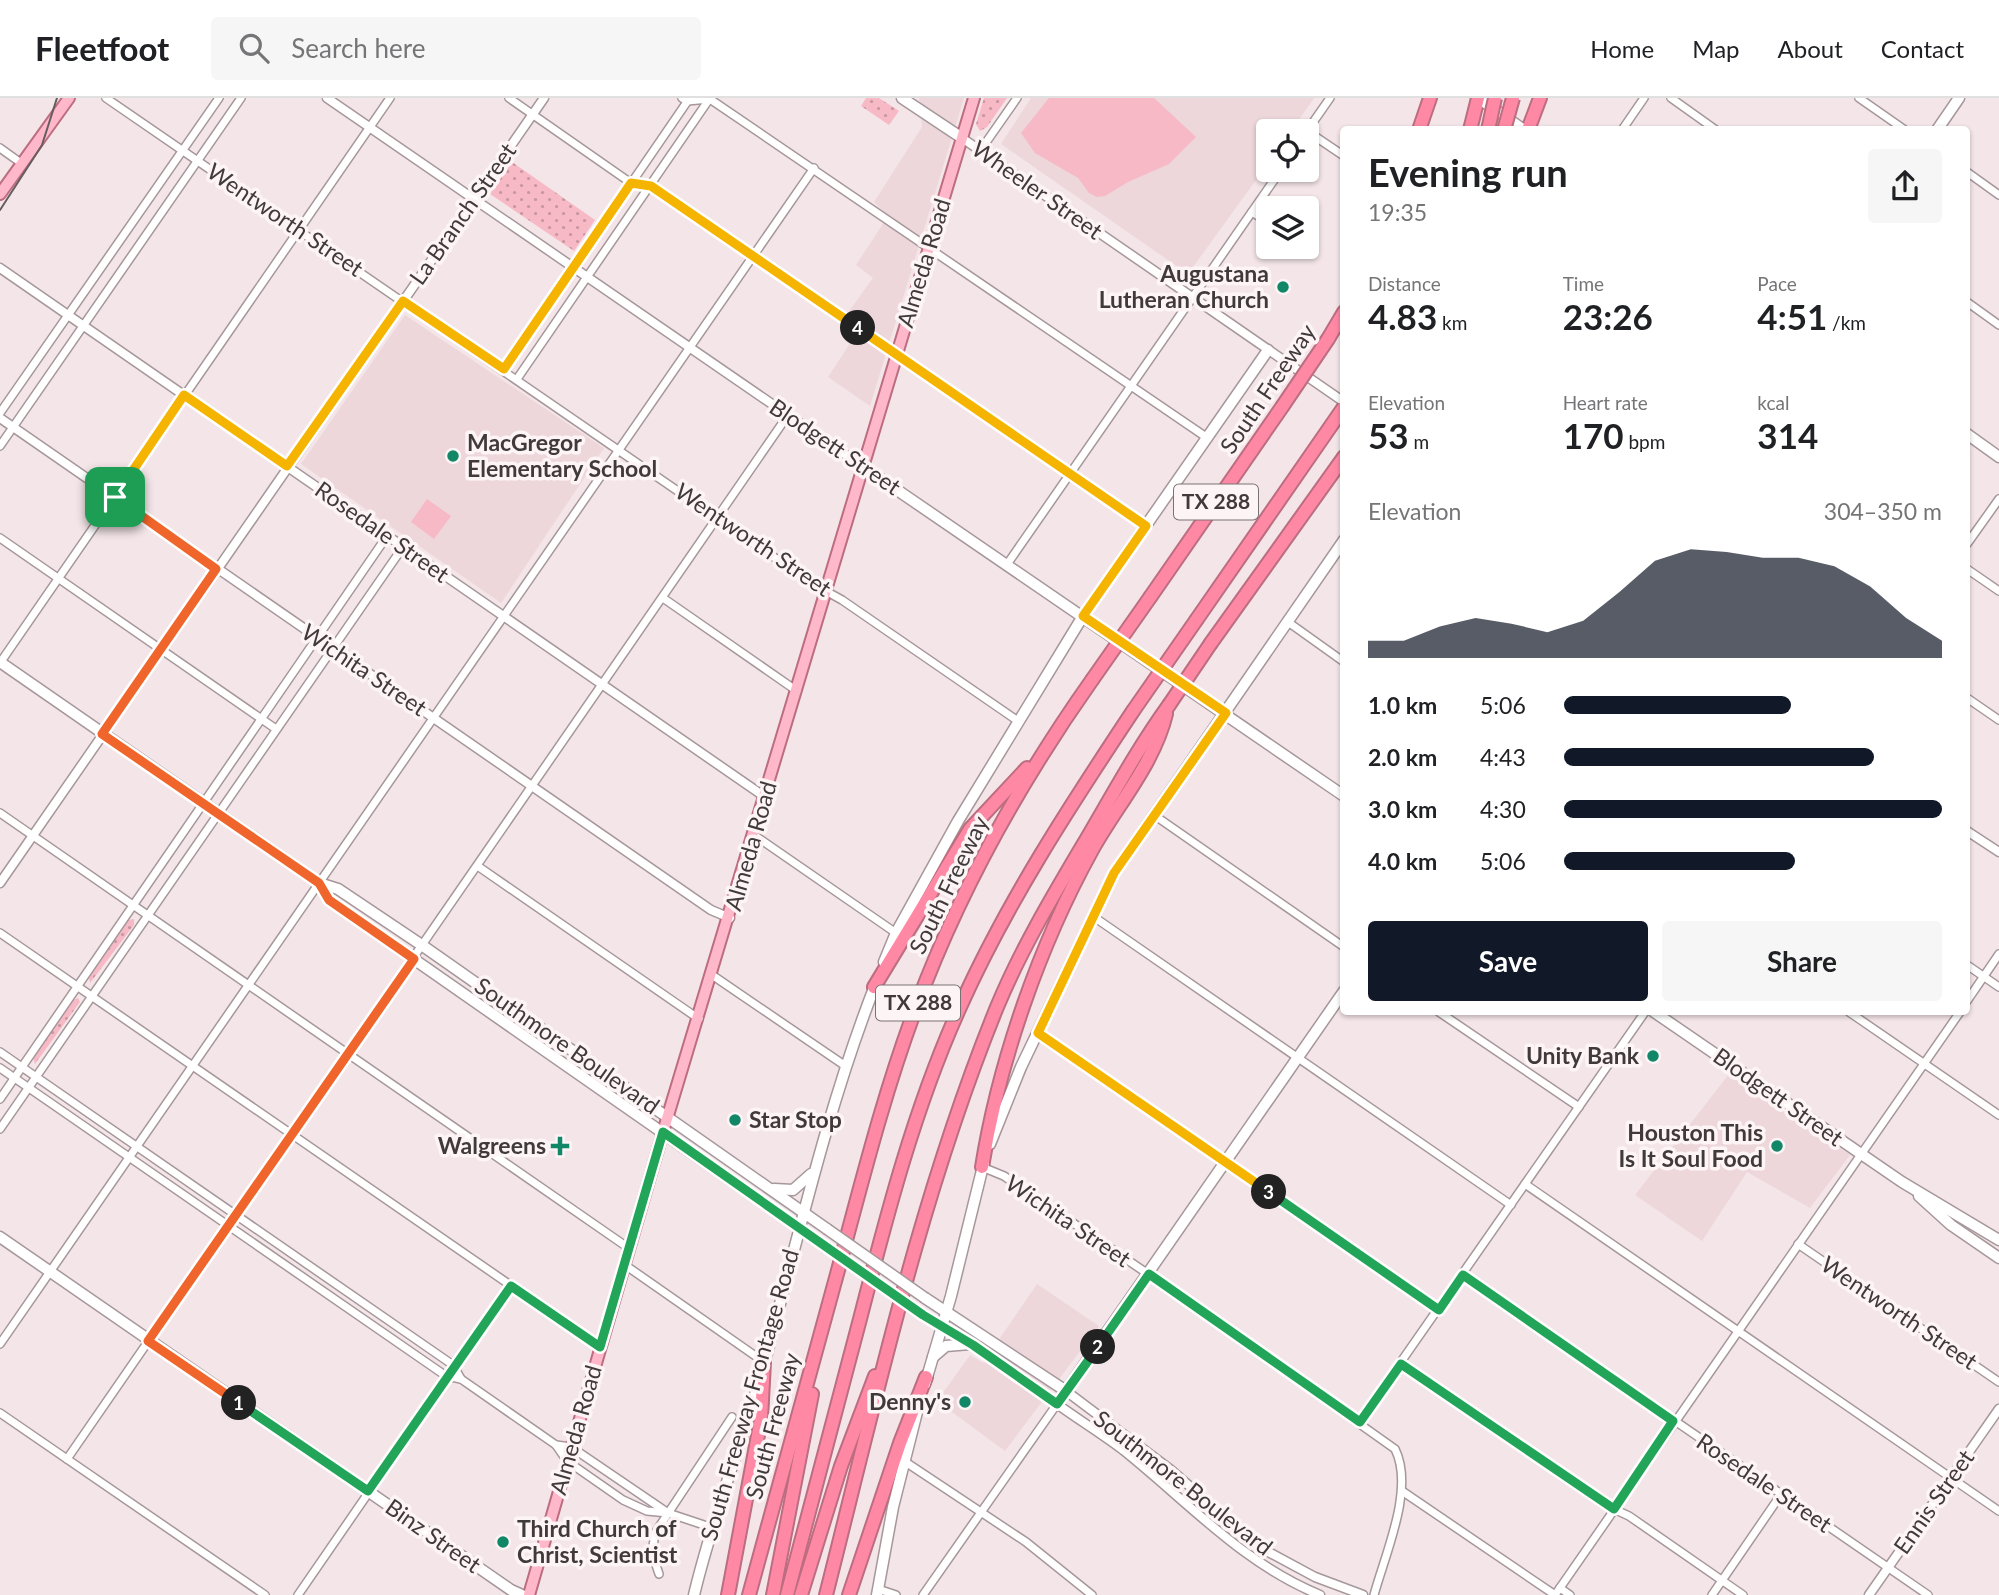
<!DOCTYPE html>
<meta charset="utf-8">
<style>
body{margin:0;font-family:Lato,sans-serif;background:#f6f6f6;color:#202124;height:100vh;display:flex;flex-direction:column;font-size:26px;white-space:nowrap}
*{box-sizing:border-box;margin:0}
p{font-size:23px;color:#757577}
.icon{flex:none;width:38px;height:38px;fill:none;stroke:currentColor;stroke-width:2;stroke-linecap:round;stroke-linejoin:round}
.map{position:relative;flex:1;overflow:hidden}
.panel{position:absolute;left:1340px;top:28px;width:630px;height:889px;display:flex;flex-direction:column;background:#fff;border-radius:7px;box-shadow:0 2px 5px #0004}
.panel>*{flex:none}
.fabs{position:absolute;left:1256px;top:21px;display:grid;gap:14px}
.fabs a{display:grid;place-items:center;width:63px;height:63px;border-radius:7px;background:#fff;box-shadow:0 2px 5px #0004;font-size:35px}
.pin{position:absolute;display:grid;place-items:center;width:60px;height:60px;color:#fff;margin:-30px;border-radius:14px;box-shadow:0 4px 10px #0006}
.km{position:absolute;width:35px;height:35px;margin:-18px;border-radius:50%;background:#222;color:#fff;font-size:19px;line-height:35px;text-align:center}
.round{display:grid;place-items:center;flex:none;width:74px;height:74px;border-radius:7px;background:#f6f6f6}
.headline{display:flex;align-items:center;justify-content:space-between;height:119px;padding:0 28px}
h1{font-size:38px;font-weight:700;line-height:52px}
.metrics{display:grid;grid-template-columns:repeat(3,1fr);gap:10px;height:119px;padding:7px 28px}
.metrics div{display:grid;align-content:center}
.metrics b{font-size:35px;font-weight:700}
.metrics small{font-size:19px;font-weight:400}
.metrics p{font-size:19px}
.chart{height:196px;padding:14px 28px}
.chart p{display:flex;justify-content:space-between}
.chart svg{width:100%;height:126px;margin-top:7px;fill:#111827;opacity:.7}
.button{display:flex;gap:14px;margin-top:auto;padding:14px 28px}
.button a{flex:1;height:80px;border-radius:7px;background:#111827;color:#fff;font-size:28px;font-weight:700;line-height:80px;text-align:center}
.button a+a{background:#f6f6f6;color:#202124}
ul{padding:0 28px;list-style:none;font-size:23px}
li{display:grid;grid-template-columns:112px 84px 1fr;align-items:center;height:52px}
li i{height:18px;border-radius:9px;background:#111827}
header{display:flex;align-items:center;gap:42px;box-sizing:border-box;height:98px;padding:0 35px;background:#fff;border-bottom:2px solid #e0e0e0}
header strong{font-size:33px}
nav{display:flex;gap:38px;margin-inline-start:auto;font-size:24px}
.search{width:490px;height:63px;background:#f6f6f6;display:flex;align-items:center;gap:18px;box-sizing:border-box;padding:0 24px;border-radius:7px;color:#757577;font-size:26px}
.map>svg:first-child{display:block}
.built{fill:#edd7db}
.grass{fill:url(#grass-dots)}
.pitch{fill:#f7b9c5}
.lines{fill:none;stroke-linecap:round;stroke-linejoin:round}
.minor-casing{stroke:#a5979a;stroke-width:10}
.tertiary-casing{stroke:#a5979a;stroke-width:11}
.secondary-casing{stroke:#a5979a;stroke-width:13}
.primary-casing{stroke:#bc6d80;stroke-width:14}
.motorway-casing{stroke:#bc6d80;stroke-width:16}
.minor{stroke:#fff;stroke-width:7}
.tertiary{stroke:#fff;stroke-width:8}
.secondary{stroke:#fff;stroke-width:10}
.primary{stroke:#ffb8c9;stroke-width:10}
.motorway{stroke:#ff89a5;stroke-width:12}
.tram{stroke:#655d5e;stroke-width:2}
.secondary-bridge-casing{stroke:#a5979a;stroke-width:13;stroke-linecap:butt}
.motorway-bridge-casing{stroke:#bc6d80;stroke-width:16;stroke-linecap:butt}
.secondary-bridge{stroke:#fff;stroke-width:10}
.motorway-bridge{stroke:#ff89a5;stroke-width:12}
.split-1-casing{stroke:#fff;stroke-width:14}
.split-2-casing{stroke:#fff;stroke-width:14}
.split-3-casing{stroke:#fff;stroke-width:14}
.split-4-casing{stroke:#fff;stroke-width:14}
.split-5-casing{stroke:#fff;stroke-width:14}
.split-1{stroke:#f0652b;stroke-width:9}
.split-2{stroke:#22a559;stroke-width:9}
.split-3{stroke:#22a559;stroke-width:9}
.split-4{stroke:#f5b400;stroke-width:9}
.split-5{stroke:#f5b400;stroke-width:9}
.poi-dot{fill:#128768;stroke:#fdf4f6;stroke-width:2.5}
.labels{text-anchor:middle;stroke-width:7;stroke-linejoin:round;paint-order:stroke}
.shield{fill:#fdf4f6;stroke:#797273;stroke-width:2}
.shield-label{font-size:21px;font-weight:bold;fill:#403a3b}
.street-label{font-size:23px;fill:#403a3b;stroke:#fdf4f6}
.poi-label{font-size:23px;font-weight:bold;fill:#403a3b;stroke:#fdf4f6;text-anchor:end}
</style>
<header>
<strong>Fleetfoot</strong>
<div class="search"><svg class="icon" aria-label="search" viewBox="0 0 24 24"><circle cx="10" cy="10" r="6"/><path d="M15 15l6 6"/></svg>Search here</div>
<nav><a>Home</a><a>Map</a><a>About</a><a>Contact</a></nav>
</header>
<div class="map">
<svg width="1999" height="1497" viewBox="0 0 1999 1497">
<defs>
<pattern id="grass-dots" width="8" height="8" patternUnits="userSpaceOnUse" patternTransform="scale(1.75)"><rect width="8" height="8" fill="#f7b9c5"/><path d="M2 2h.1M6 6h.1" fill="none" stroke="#c997a1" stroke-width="1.8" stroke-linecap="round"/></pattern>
</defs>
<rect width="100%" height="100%" fill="#f4e5e8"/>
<g class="built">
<polygon points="919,0 964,0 870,308 828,279 862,227 847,216 873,180 856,167 888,118 874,104 922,29"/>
<polygon points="1031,0 1314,0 1291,33 1269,33 1269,64 1188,176 1001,46"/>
<polygon points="405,217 604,350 501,505 301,366"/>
<polygon points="1729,976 1850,1057 1810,1110 1747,1074 1702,1143 1635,1097"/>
<polygon points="1037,1186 1099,1228 1005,1353 937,1303 970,1257 983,1265"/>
</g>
<g class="grass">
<polygon points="866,0 879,0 899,13 889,27 861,8"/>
<polygon points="984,0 1007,0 987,29 980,33 976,26"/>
<polygon points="512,64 595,122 574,153 490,96"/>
<polygon points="134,821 134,827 90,885 89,880 128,822"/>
<polygon points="78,900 80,904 35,966 33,960 73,902"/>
</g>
<g class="pitch">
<polygon points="1049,0 1154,0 1196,39 1169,66 1128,84 1105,98 1097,99 1089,95 1078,80 1035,55 1021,35"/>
<polygon points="427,401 451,418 434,441 411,424"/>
</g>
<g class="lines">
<g class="minor-casing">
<g id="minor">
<polyline points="106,0 813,486 842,502 1018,623"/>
<polyline points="509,0 631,85 651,88 1146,428"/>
<polyline points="682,0 687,3 710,1 1206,339"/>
<polyline points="1671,0 1716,32"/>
<polyline points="1859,0 1905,32"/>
<polyline points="1622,32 1644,0"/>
<polyline points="1307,33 1344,58"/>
<polyline points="1307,33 1330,0"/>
<polyline points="0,50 21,65"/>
<polyline points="980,53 1017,0"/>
<polyline points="1967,74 1999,97"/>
<polyline points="1252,114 1269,125"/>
<polyline points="1302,149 1309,153"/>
<polyline points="1967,204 1999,227"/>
<polyline points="504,271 689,1"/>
<polyline points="517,281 710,0"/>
<polyline points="0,315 219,0"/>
<polyline points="0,348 241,0"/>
<polyline points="0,440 276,631"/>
<polyline points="1967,446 1999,401"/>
<polyline points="1008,465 1281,72"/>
<polyline points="1967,471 1999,493"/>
<polyline points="663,500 797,593"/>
<polyline points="1288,524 1344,564"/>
<polyline points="0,565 390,0"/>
<polyline points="1967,600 1999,622"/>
<polyline points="0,715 630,1151"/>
<polyline points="1154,717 1344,849"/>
<polyline points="754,737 896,835"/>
<polyline points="479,769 699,921"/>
<polyline points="1094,819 1511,1107"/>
<polyline points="0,835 600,1249"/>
<polyline points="1967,867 1999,889"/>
<polyline points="712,877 847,969"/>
<polyline points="1967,903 1999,856"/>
<polyline points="1439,914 1579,1009"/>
<polyline points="1849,914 1999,1017"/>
<polyline points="1038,935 1439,1212"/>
<polyline points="0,954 453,1267 461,1281"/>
<polyline points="0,970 446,1278 461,1281 556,1347 567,1363 623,1402 647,1413 668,1415 710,1429"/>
<polyline points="0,1001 387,438"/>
<polyline points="0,1031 403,449"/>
<path d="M982,1069l22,9 144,98 247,175c20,40 -10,105 -21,146"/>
<polyline points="1525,1086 1999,1413"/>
<polyline points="1798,1146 1999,1284"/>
<polyline points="625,1167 764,1264"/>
<polyline points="1463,1177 1928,1497"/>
<polyline points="0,1246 814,70"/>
<polyline points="1400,1266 1605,1407 1629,1418 1743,1497"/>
<polyline points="0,1315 265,1497"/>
<polyline points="1359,1324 1645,914"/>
<polyline points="556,1347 571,1349 668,1415"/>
<polyline points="67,1361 788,317"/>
<polyline points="904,1363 1026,1444 1092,1497"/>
<polyline points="1402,1393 1555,1497"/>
<polyline points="659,1476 652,1455 655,1435 732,1319"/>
<polyline points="1560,1490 1570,1497"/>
<polyline points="878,1491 896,1497"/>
<polyline points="298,1497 511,1188"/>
<polyline points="923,1497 1057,1306"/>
<polyline points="1555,1497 1960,914"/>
<polyline points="1712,1497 1782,1395"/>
</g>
</g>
<g class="tertiary-casing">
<g id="tertiary">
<polyline points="327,0 865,370"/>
<polyline points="962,40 1344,304"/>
<polyline points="0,170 765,699"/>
<polyline points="0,320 711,812 730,820"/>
<polyline points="1967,733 1999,754"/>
<polyline points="0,785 544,0"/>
<polyline points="1066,1293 1171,1372 1261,1450 1315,1479 1363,1497"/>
<path d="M1057,1306c22,16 45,30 66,46 65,52 119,113 197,145"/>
<polyline points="1869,1497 1999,1311"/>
</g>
</g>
<g class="secondary-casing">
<g id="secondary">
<polyline points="902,0 962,40"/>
<polyline points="1478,0 1524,32"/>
<polyline points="1937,32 1959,0"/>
<polyline points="1967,336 1999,359"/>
<polyline points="865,370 1344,698"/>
<polyline points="0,564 319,785 338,791 423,848 827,1131"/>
<polyline points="319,785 329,802 818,1143"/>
<polyline points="884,864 896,835 958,723 1083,518 1268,252"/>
<polyline points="1654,914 1902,1084 1999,1142"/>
<polyline points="990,1046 1021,969 1114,775 1344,442"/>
<polyline points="774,1091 793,1092 811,1076"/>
<polyline points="1919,1098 1951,1127 1999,1160"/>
<polyline points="0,1139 511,1492 522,1497"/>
<polyline points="925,1200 1066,1293"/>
<polyline points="917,1213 973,1247 1057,1306 1344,893"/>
<polyline points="933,1259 946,1248 970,1246"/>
<polyline points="925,1286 951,1198 984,1064"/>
<path d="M694,1497c19,-80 49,-155 71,-234 34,-127 63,-256 111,-378"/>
<polyline points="877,1497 893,1409 917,1314"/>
</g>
</g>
<g class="primary-casing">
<g id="primary">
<polyline points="0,96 69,0"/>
<polyline points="529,1497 663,1034 974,0"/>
</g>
</g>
<g class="motorway-casing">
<g id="motorway">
<polyline points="1419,32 1430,0"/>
<polyline points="1470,32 1478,0"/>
<polyline points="1528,32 1540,0"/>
<polyline points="1328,241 1344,214"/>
<polyline points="1151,498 1282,309"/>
<polyline points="1197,521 1344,309"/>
<polyline points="1211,545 1344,359"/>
<polyline points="874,889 970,731 1027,670"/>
<path d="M982,1069c17,-106 58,-223 110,-317 25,-45 62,-86 74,-136"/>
<polyline points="728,1497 761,1321 764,1264"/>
<path d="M749,1497c29,-107 59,-214 88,-321 24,-89 46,-178 78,-264 43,-117 105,-228 177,-330"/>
<polyline points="773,1497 812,1296"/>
<path d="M787,1497c24,-92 49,-184 73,-276 27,-105 55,-213 100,-312 47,-105 110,-201 173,-296"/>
<polyline points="801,1497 841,1368 875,1278"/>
<path d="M826,1497c50,-197 94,-399 171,-588 24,-58 57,-113 89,-167 27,-46 52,-92 83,-135"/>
<polyline points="849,1497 900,1345 926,1279"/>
</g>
</g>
<use href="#minor" class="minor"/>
<use href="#tertiary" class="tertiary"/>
<use href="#secondary" class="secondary"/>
<use href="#primary" class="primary"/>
<use href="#motorway" class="motorway"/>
<polyline class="tram" points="0,112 42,47 57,0"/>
<g class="secondary-bridge-casing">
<g id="secondary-bridge">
<polyline points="827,1131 925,1200"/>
<polyline points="818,1143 917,1213"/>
</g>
</g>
<g class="motorway-bridge-casing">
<g id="motorway-bridge">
<polyline points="1488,32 1495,0"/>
<polyline points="1504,32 1513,0"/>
<polyline points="1282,309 1328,241"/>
<polyline points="1092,582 1151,498"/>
<polyline points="1169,607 1211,545"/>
<polyline points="1133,613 1197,521"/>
</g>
</g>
<use href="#secondary-bridge" class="secondary-bridge"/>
<use href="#motorway-bridge" class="motorway-bridge"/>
</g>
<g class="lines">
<g class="split-1-casing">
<polyline id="split-1" points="115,399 216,471 102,636 319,785 329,802 414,861 148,1243 239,1305"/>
</g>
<g class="split-2-casing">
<polyline id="split-2" points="239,1305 368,1393 511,1188 600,1249 663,1034 923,1217 973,1247 1057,1306 1098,1249"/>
</g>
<g class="split-3-casing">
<polyline id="split-3" points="1098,1249 1149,1176 1360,1324 1401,1266 1614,1411 1673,1323 1463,1177 1439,1212 1269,1094"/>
</g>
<g class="split-4-casing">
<polyline id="split-4" points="858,230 1146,428 1083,518 1226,615 1114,775 1038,935 1269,1094"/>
</g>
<g class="split-5-casing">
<polyline id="split-5" points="115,399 184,297 287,368 403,203 504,271 631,85 651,88 858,230"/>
</g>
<use href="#split-1" class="split-1"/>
<use href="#split-2" class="split-2"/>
<use href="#split-3" class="split-3"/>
<use href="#split-4" class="split-4"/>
<use href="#split-5" class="split-5"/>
</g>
<g class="poi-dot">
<circle cx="1283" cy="189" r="7"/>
<circle cx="453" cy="358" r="7"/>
<circle cx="1653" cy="958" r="7"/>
<circle cx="735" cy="1022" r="7"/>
<path d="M556.5 1037.5h7v7h7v7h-7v7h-7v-7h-7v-7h7z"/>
<circle cx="1777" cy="1048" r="7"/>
<circle cx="965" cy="1304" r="7"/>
<circle cx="503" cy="1444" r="7"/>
</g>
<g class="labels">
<g class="shield">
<rect x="1174" y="386.5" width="84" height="35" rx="5"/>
<rect x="876" y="887.5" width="84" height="35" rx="5"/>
</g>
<g class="shield-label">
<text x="1216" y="411">TX 288</text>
<text x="918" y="912">TX 288</text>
</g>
<g class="street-label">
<text transform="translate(1037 92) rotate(35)" y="8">Wheeler Street</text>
<text transform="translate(463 116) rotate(-55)" y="8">La Branch Street</text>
<text transform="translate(285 122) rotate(34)" y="8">Wentworth Street</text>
<text transform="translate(924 165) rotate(-73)" y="8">Almeda Road</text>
<text transform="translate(1268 291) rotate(-56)" y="8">South Freeway</text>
<text transform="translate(835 349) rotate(34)" y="8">Blodgett Street</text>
<text transform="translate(382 434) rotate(35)" y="8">Rosedale Street</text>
<text transform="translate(753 442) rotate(34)" y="8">Wentworth Street</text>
<text transform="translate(364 572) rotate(34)" y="8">Wichita Street</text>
<text transform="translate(751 748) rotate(-74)" y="8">Almeda Road</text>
<text transform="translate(949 787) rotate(-64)" y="8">South Freeway</text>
<text transform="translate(567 948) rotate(35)" y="8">Southmore Boulevard</text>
<text transform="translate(1778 999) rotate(35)" y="8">Blodgett Street</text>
<text transform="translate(1068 1123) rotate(34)" y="8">Wichita Street</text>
<text transform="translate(1899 1215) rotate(34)" y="8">Wentworth Street</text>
<text transform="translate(750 1297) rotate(-74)" y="8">South Freeway Frontage Road</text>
<text transform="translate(773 1328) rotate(-75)" y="8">South Freeway</text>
<text transform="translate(576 1332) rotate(-74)" y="8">Almeda Road</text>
<text transform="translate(1183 1385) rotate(38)" y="8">Southmore Boulevard</text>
<text transform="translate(1764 1385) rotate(34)" y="8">Rosedale Street</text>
<text transform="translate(1934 1404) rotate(-55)" y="8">Ennis Street</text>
<text transform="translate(433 1438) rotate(35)" y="8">Binz Street</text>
</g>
<g class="poi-label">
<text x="1269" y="184">Augustana<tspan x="1269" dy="26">Lutheran Church</tspan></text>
<text x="467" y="353" text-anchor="start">MacGregor<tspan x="467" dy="26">Elementary School</tspan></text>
<text x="1639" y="966">Unity Bank</text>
<text x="749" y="1030" text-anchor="start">Star Stop</text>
<text x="1763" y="1043">Houston This<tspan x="1763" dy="26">Is It Soul Food</tspan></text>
<text x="546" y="1056">Walgreens</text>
<text x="951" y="1312">Denny's</text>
<text x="517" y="1439" text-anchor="start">Third Church of<tspan x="517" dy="26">Christ, Scientist</tspan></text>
</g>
</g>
</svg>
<div class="fabs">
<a><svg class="icon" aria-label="locate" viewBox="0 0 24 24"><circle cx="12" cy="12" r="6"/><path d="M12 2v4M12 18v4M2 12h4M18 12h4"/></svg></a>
<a><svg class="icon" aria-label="layers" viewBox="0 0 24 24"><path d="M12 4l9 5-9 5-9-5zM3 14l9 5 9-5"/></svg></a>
</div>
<div class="pin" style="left:115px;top:399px;background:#1e9e55"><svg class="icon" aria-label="arrive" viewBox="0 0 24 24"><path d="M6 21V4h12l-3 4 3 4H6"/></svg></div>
<b class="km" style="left:239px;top:1305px">1</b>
<b class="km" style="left:1098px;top:1249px">2</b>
<b class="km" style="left:1269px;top:1094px">3</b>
<b class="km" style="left:858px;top:230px">4</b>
<section class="panel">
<div class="headline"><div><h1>Evening run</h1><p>19:35</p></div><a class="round"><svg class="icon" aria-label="share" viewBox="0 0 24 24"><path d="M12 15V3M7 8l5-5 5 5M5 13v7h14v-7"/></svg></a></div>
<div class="metrics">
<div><p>Distance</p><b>4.83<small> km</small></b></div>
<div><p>Time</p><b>23:26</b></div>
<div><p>Pace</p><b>4:51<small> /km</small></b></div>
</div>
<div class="metrics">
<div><p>Elevation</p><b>53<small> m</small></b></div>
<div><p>Heart rate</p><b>170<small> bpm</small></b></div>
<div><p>kcal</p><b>314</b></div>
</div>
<div class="chart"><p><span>Elevation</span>304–350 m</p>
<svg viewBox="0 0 160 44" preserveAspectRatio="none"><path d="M0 44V38L10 38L20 33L30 30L40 32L50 35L60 31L70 21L80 10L90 6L100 7L110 9L120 9L130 12L140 19L150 30L160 38V44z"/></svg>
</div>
<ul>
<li><b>1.0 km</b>5:06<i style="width:60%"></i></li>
<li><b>2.0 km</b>4:43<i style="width:82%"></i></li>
<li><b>3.0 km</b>4:30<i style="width:100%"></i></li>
<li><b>4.0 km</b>5:06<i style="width:61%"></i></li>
</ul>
<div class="button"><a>Save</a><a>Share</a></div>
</section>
</div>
